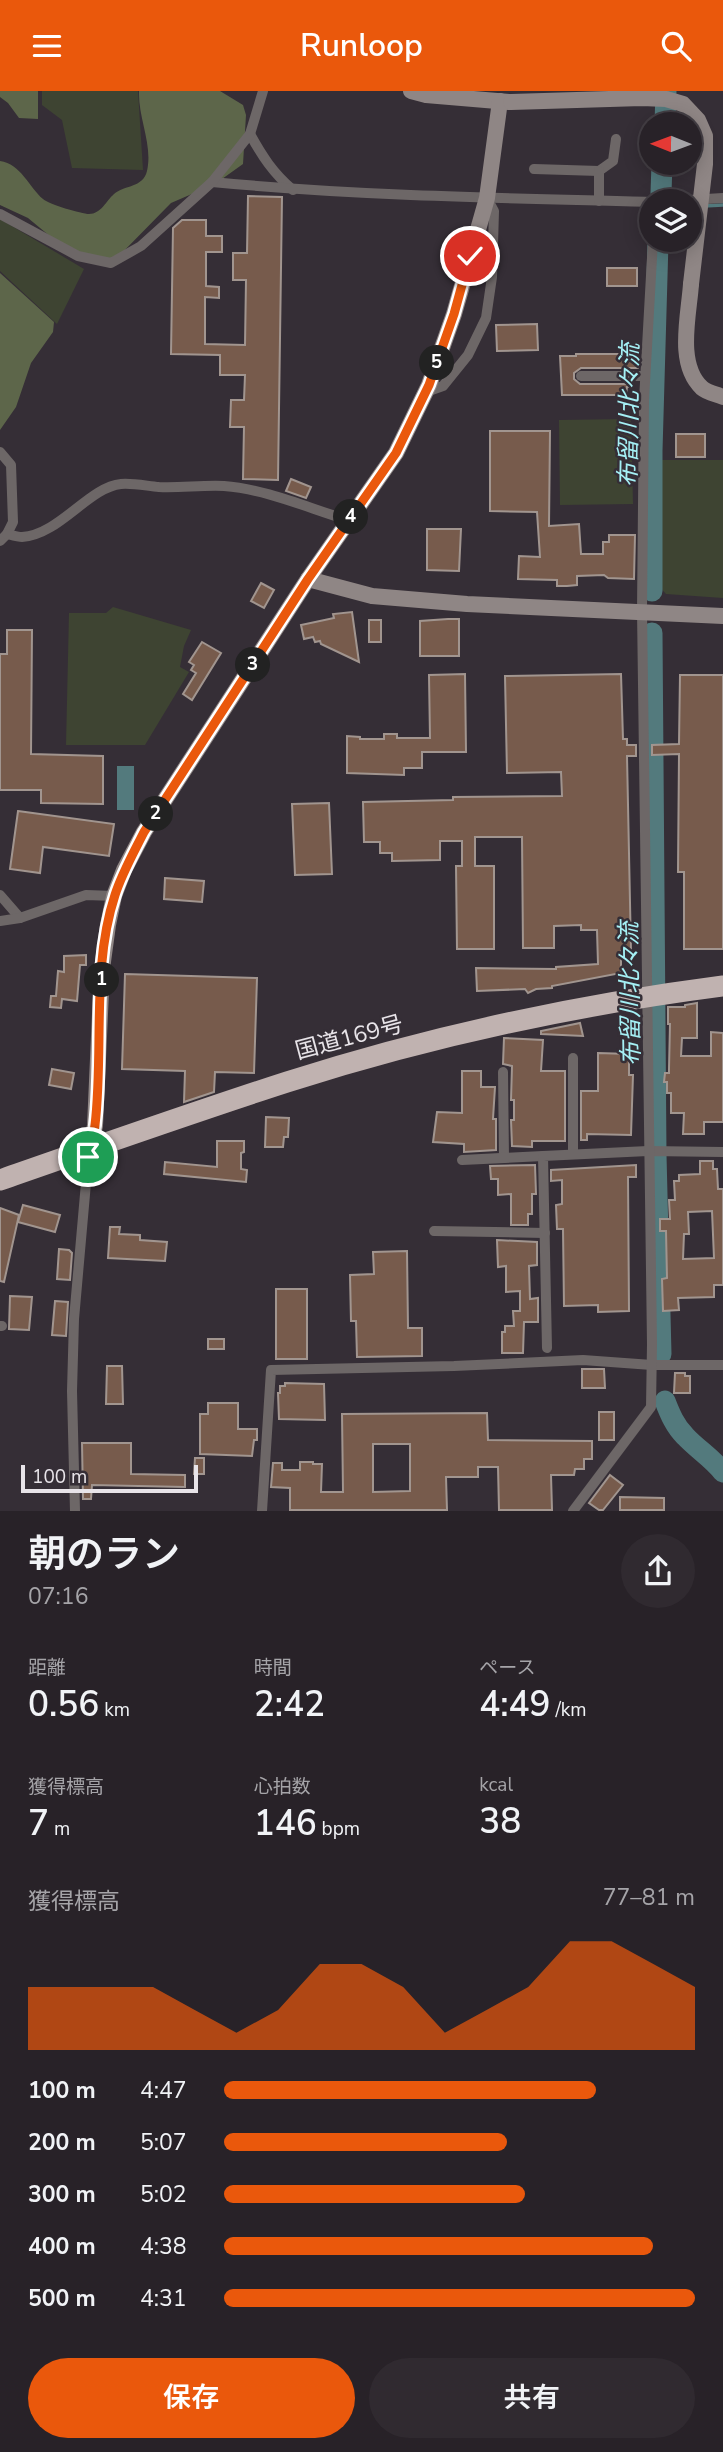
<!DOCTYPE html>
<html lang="ja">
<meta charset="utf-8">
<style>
body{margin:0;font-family:"Nunito Sans","Noto Sans JP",sans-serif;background:#302a30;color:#f1f3f6;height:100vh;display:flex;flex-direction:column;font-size:26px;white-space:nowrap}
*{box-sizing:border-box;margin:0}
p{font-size:23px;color:#a5a4a8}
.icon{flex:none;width:38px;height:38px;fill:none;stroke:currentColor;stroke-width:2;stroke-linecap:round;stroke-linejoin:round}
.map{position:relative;height:1420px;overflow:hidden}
.details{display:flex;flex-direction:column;background:#282228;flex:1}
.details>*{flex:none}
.needle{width:46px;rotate:271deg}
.controls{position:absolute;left:639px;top:21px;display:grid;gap:14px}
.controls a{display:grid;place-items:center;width:63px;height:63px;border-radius:50%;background:#282228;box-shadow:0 4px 18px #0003,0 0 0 2px #443f45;font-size:35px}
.scale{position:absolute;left:21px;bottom:18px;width:177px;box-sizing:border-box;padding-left:7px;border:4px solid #e8e4e9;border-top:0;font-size:19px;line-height:24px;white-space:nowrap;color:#e8e4e9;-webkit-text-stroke:5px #352e36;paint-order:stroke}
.pin{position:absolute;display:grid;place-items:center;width:60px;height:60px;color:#fff;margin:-30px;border:4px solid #fff;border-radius:50%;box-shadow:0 2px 7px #0007}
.km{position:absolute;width:35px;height:35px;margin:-18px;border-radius:50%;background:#222;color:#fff;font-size:19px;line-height:35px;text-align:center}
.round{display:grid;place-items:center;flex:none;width:74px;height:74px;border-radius:37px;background:#302a30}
.summary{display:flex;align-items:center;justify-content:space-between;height:119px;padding:0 28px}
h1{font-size:38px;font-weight:600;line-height:52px}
.stats{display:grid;grid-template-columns:repeat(3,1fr);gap:10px;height:119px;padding:7px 28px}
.stats div{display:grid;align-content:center}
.stats b{font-size:35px;font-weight:600}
.stats small{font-size:19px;font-weight:400}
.stats p{font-size:19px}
.chart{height:196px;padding:14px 28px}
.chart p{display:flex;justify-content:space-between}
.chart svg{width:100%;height:126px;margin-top:7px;fill:#ea580c;opacity:.7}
.cta{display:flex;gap:14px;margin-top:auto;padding:14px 28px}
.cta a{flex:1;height:80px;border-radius:42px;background:#ea580c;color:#fff;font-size:28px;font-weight:600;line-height:80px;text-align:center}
.cta a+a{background:#302a30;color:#f1f3f6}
ul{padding:0 28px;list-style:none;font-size:23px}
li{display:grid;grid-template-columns:112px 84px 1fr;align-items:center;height:52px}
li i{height:18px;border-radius:9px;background:#ea580c}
header{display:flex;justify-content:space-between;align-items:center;height:91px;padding:0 28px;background:#ea580c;color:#fff;font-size:32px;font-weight:600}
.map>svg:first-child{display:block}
.green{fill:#3e4432}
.forest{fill:#5d664a}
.water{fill:#537a7d}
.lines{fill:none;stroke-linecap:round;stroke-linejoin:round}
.stream{stroke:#537a7d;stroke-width:3.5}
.river{stroke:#537a7d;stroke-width:21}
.building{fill:#775b4c;stroke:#a1958f;stroke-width:2;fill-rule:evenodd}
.street{stroke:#6d6767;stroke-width:10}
.secondary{stroke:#8f8685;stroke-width:16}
.highway{stroke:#c0b2b0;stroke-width:21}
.secondary-bridge{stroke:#8f8685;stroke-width:16}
.route-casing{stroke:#fff;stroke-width:14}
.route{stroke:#ea580c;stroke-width:9}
.labels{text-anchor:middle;stroke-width:5;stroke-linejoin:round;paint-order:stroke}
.street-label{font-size:23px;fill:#e8e4e9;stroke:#352e36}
.water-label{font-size:24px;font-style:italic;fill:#a5f0f5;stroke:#352e36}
</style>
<header><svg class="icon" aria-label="menu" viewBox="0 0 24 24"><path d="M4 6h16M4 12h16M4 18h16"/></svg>Runloop<svg class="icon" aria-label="search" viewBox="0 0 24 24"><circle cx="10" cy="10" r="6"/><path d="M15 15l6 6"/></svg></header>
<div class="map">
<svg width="723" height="1420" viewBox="0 0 723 1420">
<rect width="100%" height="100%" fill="#352e36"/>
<g class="green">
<polygon points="42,0 138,0 143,79 72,77 62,29 42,14"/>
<polygon points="0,128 84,178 57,233 0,180"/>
<polygon points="631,328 633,413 560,414 559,329"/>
<polygon points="658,369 723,369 723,507 666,503 659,495"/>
<polygon points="113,516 191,539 184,555 180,576 189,581 145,654 66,654 69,522 106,522"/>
</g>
<g class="forest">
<polygon points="0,0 38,0 38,28 19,27 8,12 0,6"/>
<path d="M139,0h81l23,14 3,10 -3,49 -28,20 -44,19 -55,56 -19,3 -40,-20 -29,-24 -28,-13v-44c21,3 29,26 43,38 5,5 39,15 46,15 12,0 17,-13 25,-20 10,-9 29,-6 33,-23 6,-26 -9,-53 -8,-80z"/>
<polygon points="0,182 54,231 53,241 31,272 16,316 0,339"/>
</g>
<rect class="water" x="117" y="675" width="17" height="44"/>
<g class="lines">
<polyline class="stream" points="704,115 723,114"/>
<g class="river">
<polyline points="665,33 666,0"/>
<polyline points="661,102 662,72"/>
<polyline points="652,500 652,360 658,151"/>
<polyline points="652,542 656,1064 661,1263"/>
<path d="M665,1310c5,13 10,25 20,35 12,13 27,22 38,36"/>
</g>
</g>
<g class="building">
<polygon points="248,105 282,106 278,389 243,388 244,336 230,336 231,309 244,309 245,284 220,284 220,264 171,263 173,137 182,129 206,129 206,145 222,145 222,161 206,161 206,195 219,196 219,207 205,206 205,253 245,254 246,189 233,189 233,162 247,162"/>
<rect x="607" y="177" width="30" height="18"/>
<polygon points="537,233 538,259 497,260 496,234"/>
<polygon points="576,263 637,263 638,277 581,277 574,282 574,288 580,293 631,293 631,296 627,296 626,304 562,304 560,265 576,265"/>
<polygon points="490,340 550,340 549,435 579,433 581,463 603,463 603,451 609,451 609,444 635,444 634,488 608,487 604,484 577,485 577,494 567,495 557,495 557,489 518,488 519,465 540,466 537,421 490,420"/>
<rect x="676" y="343" width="29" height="23"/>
<polygon points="291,388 311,396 306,407 286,400"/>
<polygon points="427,438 461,438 459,480 427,479"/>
<polygon points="261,492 274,499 264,517 251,510"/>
<polygon points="352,521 359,571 321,553 320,550 315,551 313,546 304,548 301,534 334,527 333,523"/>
<polygon points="448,528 459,528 459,565 420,565 420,530"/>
<rect x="369" y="529" width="12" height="22"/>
<polygon points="7,539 32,539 31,663 103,665 103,713 41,712 41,699 0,699 0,563 7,563"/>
<polygon points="202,551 221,562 192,609 183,603 196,582 191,579 194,574 189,571"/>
<polygon points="465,583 466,661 422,661 422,677 404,677 404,684 347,682 347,645 360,646 360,648 384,648 384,643 397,643 397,647 430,647 429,584"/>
<polygon points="621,583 623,648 627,648 627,654 636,654 636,665 627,665 631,860 621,860 621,882 552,895 552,897 536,898 528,902 525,898 477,900 476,877 556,878 556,876 598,873 597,839 581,839 581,834 554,835 554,857 523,857 522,746 475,746 475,775 494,775 494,858 457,858 456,775 462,775 462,750 440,750 440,769 392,770 392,762 380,762 380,751 364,751 363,711 453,709 453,706 562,705 561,681 507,682 505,585"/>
<polygon points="680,584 723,584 723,858 684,858 684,781 678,781 679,663 652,664 652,654 679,653"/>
<polygon points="329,712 332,783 295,784 292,713"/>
<polygon points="18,720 114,733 109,765 43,756 40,782 10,778"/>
<polygon points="165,787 204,790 202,811 164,808"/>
<polygon points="86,864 86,874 80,874 77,910 62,908 61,917 50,916 51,905 56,905 58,880 64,881 64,865"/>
<polygon points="125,883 257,887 254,982 215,981 214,1001 184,1011 185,980 122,978"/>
<polygon points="697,912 697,947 682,947 681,965 711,965 711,941 723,942 723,1031 704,1031 704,1043 683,1043 684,1022 671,1022 671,1002 667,1002 667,991 664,991 665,982 669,982 669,978 670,933 668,933 668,916 685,916 685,914"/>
<polygon points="580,932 583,945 541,943 541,940"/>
<polygon points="504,947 543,949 541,980 565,980 565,1050 532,1050 532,1056 512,1055 511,1029 514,1029 514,1009 511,1009 512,975 503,973"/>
<polygon points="598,962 629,963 629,984 633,984 631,1044 587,1043 587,1049 581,1049 581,1000 598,1000"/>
<polygon points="52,978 74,982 71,998 49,994"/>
<polygon points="462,980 481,980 481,996 495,996 493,1028 496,1028 496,1059 464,1061 464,1053 433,1051 437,1021 462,1022"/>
<polygon points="266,1026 289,1027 288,1046 284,1046 283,1056 265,1056"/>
<polygon points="217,1050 244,1050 244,1061 241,1062 241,1078 247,1079 246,1091 164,1083 165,1071 217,1076"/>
<path d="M700,1070h13v8h4l1,20h5v96h-9v12l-36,1 1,12 -16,1 -1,-32 5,-1 -1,-47h-6v-12h10l-1,-19h6l-1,-19h5v-6l21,-1zM712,1120l2,47 -31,1 1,-25h5l-1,-22z"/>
<polygon points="535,1074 536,1103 532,1103 532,1123 528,1123 528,1134 511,1134 511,1103 498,1104 498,1088 491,1088 490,1075"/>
<polygon points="636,1074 636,1086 628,1086 629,1220 598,1221 598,1214 564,1215 563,1138 557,1138 556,1114 562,1113 562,1089 551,1090 551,1079"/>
<polygon points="23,1114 60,1124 55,1141 18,1131"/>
<polygon points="0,1117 19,1124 4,1191 0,1190"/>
<polygon points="110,1136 120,1136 119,1143 140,1144 140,1149 167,1151 165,1170 108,1167"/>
<polygon points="497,1149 537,1151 537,1174 529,1175 530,1208 538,1207 538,1231 524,1231 523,1262 502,1262 502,1241 505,1241 505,1235 514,1235 513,1220 520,1220 520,1200 506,1201 506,1175 498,1176"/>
<polygon points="59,1158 69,1159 72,1162 70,1189 57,1188"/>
<polygon points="407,1160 408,1237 422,1237 422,1265 357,1266 356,1230 351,1230 350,1184 374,1183 373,1161"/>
<rect x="276" y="1198" width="31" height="70"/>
<polygon points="10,1205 32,1206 29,1239 9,1238"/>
<polygon points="55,1210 68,1211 66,1245 52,1244"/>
<rect x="208" y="1248" width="16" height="10"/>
<polygon points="107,1275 122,1275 123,1313 106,1313"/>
<polygon points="582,1278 604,1278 605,1297 582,1297"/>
<polygon points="675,1282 685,1282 685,1285 690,1285 690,1302 674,1302"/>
<polygon points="285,1292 324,1293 325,1329 279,1328 278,1302 280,1302 280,1295 285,1295"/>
<polygon points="208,1312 238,1312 238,1338 257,1338 257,1349 254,1349 252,1365 200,1363 200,1323 208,1323"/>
<rect x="599" y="1321" width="15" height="28"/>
<path d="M487,1322l1,27 104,1v18h-8v10h-9l-1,6h-23l1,35h-53l-1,-43h-20v10h-32l1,33h-157v-22l-19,-1 2,-24h9v7h18v-8h13v2h9l-1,28h22l-1,-78zM373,1353h37v47l-37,1z"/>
<polygon points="82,1352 131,1352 131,1383 185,1384 185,1396 92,1394 91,1408 83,1408"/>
<polygon points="195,1367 204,1367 204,1383 194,1383"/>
<polygon points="610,1384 623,1394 603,1419 599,1419 589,1412"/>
<polygon points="620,1406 664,1407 664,1419 620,1419"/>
</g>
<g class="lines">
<g class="street">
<path d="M250,43c12,22 23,39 43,56"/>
<polyline points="534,78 599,80 613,70 616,48"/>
<path d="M212,91c146,14 293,16 439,20"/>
<polyline points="599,110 599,80"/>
<polyline points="673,110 723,107"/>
<polyline points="0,123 78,165 111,172 141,155 212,91 250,43 263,0"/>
<polyline points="581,285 645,285"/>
<polyline points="426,301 443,295 468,264 486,227 492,186 494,120 487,107"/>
<polyline points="0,361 11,374 13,431 7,443 0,450"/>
<path d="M7,443c4,1 11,3 15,3 37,-2 67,-50 99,-53 12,-1 26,2 38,3 21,1 43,-2 65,-1 42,3 84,22 124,34"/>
<polyline points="0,804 20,827"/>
<polyline points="0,830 20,827 86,804 114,805"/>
<polyline points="503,981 504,1067"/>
<polyline points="573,1063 573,967"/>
<polyline points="462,1069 543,1065"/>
<polyline points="434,1140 545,1142"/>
<polyline points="0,1235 2,1235"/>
<polyline points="547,1257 543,1065 648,1060 723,1061"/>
<polyline points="75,1420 72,1300 74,1228 89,1058"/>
<polyline points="262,1420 271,1279 454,1275 583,1269 652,1274 723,1274"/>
<polyline points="573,1420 651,1316 652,1253 642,520 644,309 653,149"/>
</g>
<g class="secondary">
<polyline points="411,0 426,4 509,11"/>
<path d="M691,193c-2,31 -15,80 11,104 6,5 14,6 21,9"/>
<polyline points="308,488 372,505 467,513 723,525"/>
<polyline points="89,1058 95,1035 102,878 108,834 114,805 124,779 144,741 308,488 396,362 429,294 454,223 487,107 500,10"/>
</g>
<path class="highway" d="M0,1089c95,-33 191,-67 287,-98 141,-45 289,-77 436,-96"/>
<polyline class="secondary-bridge" points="511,11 642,7 666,8 683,13 698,29 705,45 705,73 691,193"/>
</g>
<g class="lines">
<g class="route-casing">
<path id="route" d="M88,1066c2,-11 6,-21 7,-32 9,-75 -4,-157 20,-230 7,-22 19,-43 29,-63l164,-253 88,-126 33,-68 25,-71 16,-58"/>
</g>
<use href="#route" class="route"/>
</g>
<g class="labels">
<g class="street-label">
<text transform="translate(349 946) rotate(-15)" y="8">国道169号</text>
</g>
<g class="water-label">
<text transform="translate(629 324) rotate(-89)" y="8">布留川北々流</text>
<text transform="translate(630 903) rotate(-91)" y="8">布留川北々流</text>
</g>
</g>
</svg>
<div class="controls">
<a><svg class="needle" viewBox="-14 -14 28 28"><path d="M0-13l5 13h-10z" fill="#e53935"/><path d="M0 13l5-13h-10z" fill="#a5a4a8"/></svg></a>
<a><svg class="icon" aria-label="layers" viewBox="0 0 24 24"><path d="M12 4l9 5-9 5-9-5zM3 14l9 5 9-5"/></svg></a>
</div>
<div class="scale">100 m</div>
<div class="pin" style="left:88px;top:1066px;background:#1e9e55"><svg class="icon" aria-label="arrive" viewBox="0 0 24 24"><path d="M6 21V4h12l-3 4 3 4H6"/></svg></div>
<div class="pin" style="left:470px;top:165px;background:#d93025"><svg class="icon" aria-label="check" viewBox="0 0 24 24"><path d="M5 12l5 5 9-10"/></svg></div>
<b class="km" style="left:102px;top:889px">1</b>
<b class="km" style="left:156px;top:723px">2</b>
<b class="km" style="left:253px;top:574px">3</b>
<b class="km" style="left:351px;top:426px">4</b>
<b class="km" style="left:437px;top:272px">5</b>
</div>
<section class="details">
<div class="summary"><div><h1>朝のラン</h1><p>07:16</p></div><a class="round"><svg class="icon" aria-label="share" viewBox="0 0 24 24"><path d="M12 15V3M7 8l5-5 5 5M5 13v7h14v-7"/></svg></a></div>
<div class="stats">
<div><p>距離</p><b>0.56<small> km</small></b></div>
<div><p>時間</p><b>2:42</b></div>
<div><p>ペース</p><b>4:49<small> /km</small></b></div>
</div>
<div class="stats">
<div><p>獲得標高</p><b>7<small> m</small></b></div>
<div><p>心拍数</p><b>146<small> bpm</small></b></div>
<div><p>kcal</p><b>38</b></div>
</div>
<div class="chart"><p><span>獲得標高</span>77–81 m</p>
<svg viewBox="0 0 160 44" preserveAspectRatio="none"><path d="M0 44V22L10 22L20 22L30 22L40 30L50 38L60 30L70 14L80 14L90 22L100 38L110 30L120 22L130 6L140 6L150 14L160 22V44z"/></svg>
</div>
<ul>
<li><b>100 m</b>4:47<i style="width:79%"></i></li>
<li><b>200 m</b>5:07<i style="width:60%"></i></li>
<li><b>300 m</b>5:02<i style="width:64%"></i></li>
<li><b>400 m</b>4:38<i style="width:91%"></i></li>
<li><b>500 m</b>4:31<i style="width:100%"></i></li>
</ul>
<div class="cta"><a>保存</a><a>共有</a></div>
</section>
